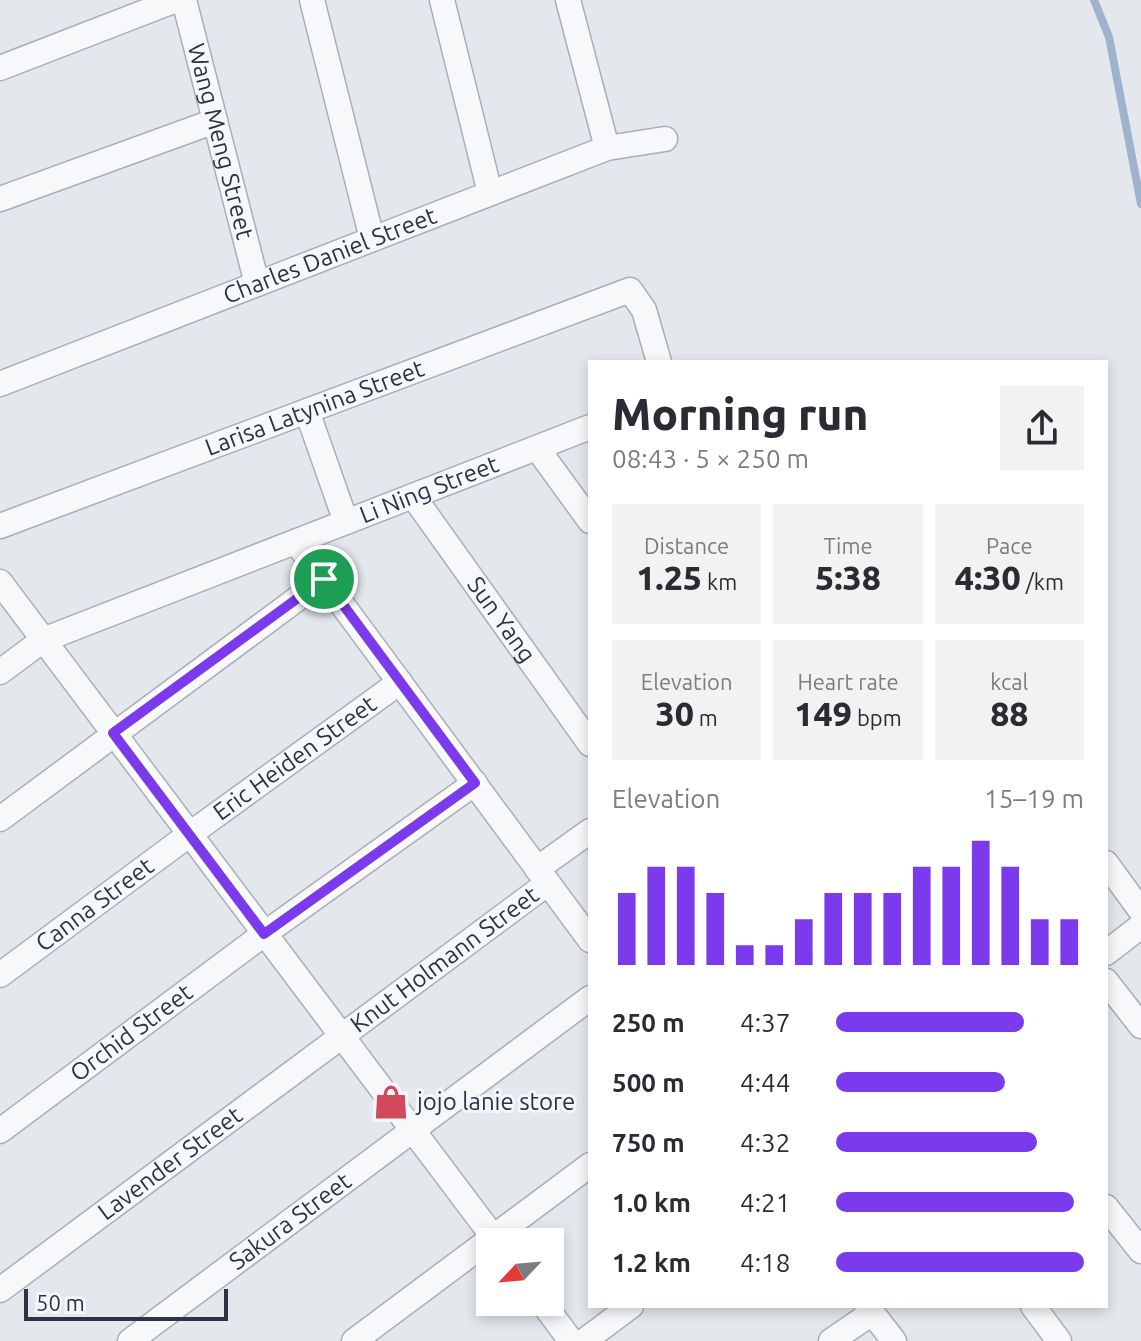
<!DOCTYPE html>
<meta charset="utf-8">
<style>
body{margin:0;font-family:Ubuntu,sans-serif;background:#f2f2f3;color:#2b2b33;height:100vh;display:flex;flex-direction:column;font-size:30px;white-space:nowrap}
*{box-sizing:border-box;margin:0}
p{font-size:26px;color:#7c7c81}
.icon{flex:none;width:44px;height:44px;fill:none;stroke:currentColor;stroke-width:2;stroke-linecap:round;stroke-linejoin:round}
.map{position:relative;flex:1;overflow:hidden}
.panel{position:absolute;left:588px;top:360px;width:520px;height:948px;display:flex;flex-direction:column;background:#fff;border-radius:0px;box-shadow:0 4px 12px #0003}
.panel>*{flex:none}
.needle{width:52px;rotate:244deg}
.controls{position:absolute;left:476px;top:1228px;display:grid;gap:16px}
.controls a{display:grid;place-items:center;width:88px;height:88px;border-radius:0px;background:#fff;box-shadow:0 4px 12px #0003;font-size:40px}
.scale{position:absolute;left:24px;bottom:20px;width:204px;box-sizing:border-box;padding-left:8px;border:4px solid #2b3445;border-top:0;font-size:22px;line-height:28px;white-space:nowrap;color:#2b3445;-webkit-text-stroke:6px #f4f6f9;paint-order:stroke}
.pin{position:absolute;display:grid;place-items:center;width:68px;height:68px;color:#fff;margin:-34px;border:4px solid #fff;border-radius:50%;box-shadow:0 2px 8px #0007}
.round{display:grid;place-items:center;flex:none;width:84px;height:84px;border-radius:0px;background:#f2f2f3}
.summary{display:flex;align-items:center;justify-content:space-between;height:136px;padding:0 24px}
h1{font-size:44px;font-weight:800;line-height:60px}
.figures{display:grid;grid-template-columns:repeat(3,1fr);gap:12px;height:136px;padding:8px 24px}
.figures div{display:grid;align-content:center;border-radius:0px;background:#f2f2f3;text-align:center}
.figures b{font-size:34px;font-weight:800}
.figures small{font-size:22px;font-weight:400}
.figures p{font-size:22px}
.chart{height:224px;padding:16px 24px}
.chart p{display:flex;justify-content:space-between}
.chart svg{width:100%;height:144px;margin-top:8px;stroke:#7c3aed;stroke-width:6}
ul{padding:0 24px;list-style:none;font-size:26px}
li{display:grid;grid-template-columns:128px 96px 1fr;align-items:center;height:60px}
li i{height:20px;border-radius:10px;background:#7c3aed}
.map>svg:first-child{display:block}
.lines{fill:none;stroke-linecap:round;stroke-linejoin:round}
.stream{stroke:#9fb4cc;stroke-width:8}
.street-casing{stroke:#a9aeb7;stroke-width:27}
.street{stroke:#f7f8fa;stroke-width:24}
.route-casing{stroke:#fff;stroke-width:16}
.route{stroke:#7c3aed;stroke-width:10}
.labels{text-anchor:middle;stroke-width:6;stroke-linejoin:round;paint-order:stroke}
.street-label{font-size:24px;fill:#2b3445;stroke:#f4f6f9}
.poi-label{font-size:24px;fill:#2b3445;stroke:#f4f6f9;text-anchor:start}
</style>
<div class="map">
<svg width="1141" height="1341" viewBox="0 0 1141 1341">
<rect width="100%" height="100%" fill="#e4e7ec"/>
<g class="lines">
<polyline class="stream" points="1094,0 1109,37 1141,204"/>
<g class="street-casing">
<g id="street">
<path id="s1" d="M184,0l73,284"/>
<polyline points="312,0 372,239"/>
<polyline points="442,0 490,193"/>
<polyline points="568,0 607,148"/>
<polyline points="0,68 176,0"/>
<polyline points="0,199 215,121"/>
<path id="s2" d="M0,384l607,-236 58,-9"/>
<polyline points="307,411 346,522"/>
<polyline points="537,448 590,521"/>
<path id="s3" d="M413,496l177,248"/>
<path id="s4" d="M0,526l630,-236 14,20 15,52"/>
<polyline points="296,542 590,940"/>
<polyline points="0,582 497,1242"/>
<path id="s5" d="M0,672l43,-32 547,-213"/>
<polyline points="0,819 324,579"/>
<polyline points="1106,863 1141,911"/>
<polyline points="537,869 590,831"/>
<polyline points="1106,953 1141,926"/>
<path id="s6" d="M0,975l190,-141 210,-152"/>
<polyline points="1106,981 1141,1026"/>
<path id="s7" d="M0,1131l264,-197 211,-151"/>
<polyline points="1106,1207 1141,1251"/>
<path id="s8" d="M0,1290l548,-407"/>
<polyline points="542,1302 571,1341"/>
<polyline points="867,1306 894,1341"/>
<polyline points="1033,1306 1059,1341"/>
<path id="s9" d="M130,1341l460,-343"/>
<polyline points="354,1341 590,1165"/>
<polyline points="584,1341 631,1306"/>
<polyline points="831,1341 872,1313"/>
</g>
</g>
<use href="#street" class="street"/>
</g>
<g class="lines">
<g class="route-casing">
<polygon id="route" points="324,579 475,783 264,934 113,733"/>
</g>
<use href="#route" class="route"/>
</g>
<defs>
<g id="shop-bare" transform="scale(2.76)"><path d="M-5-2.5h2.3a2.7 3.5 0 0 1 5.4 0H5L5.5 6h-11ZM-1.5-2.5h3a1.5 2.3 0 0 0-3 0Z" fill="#d1495b" stroke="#f4f6f9" stroke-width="2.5" paint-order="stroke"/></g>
</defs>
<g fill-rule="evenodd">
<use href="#shop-bare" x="391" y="1102"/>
</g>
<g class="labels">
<g class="street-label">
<text dy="8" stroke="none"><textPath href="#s1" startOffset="146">Wang Meng Street</textPath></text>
<text dy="8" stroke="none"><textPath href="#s2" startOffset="354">Charles Daniel Street</textPath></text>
<text dy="8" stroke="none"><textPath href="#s4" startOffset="336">Larisa Latynina Street</textPath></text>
<text dy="8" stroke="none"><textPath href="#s5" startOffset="468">Li Ning Street</textPath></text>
<text dy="8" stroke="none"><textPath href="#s3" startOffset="152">Sun Yang</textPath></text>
<text dy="8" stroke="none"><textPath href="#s6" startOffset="366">Eric Heiden Street</textPath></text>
<text dy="8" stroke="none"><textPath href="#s6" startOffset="118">Canna Street</textPath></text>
<text dy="8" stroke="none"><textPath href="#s8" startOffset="554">Knut Holmann Street</textPath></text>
<text dy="8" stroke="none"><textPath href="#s7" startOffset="164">Orchid Street</textPath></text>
<text dy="8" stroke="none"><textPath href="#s8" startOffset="212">Lavender Street</textPath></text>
<text dy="8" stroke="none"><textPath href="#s9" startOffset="200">Sakura Street</textPath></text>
</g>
<g class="poi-label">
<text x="417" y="1110">jojo lanie store</text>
</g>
</g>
</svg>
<div class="controls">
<a><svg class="needle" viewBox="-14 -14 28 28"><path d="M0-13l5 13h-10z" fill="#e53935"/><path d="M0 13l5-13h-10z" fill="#7c7c81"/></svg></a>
</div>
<div class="scale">50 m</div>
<div class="pin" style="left:324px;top:579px;background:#1e9e55"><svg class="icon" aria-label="arrive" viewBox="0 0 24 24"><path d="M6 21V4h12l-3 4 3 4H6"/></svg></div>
<section class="panel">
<div class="summary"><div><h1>Morning run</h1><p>08:43 · 5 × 250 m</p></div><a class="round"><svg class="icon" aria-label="share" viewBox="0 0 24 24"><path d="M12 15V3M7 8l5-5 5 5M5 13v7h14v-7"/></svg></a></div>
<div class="figures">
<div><p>Distance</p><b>1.25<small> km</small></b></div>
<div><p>Time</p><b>5:38</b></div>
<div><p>Pace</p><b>4:30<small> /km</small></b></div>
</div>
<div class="figures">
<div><p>Elevation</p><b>30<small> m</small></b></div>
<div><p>Heart rate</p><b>149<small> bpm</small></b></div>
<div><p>kcal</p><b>88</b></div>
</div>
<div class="chart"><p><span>Elevation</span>15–19 m</p>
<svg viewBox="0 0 160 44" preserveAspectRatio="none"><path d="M5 44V22M15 44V14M25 44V14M35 44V22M45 44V38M55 44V38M65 44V30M75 44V22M85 44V22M95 44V22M105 44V14M115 44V14M125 44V6M135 44V14M145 44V30M155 44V30"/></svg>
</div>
<ul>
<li><b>250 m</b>4:37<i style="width:76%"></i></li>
<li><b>500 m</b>4:44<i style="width:68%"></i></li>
<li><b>750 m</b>4:32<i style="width:81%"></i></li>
<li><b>1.0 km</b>4:21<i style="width:96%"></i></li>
<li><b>1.2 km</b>4:18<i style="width:100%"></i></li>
</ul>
</section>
</div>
